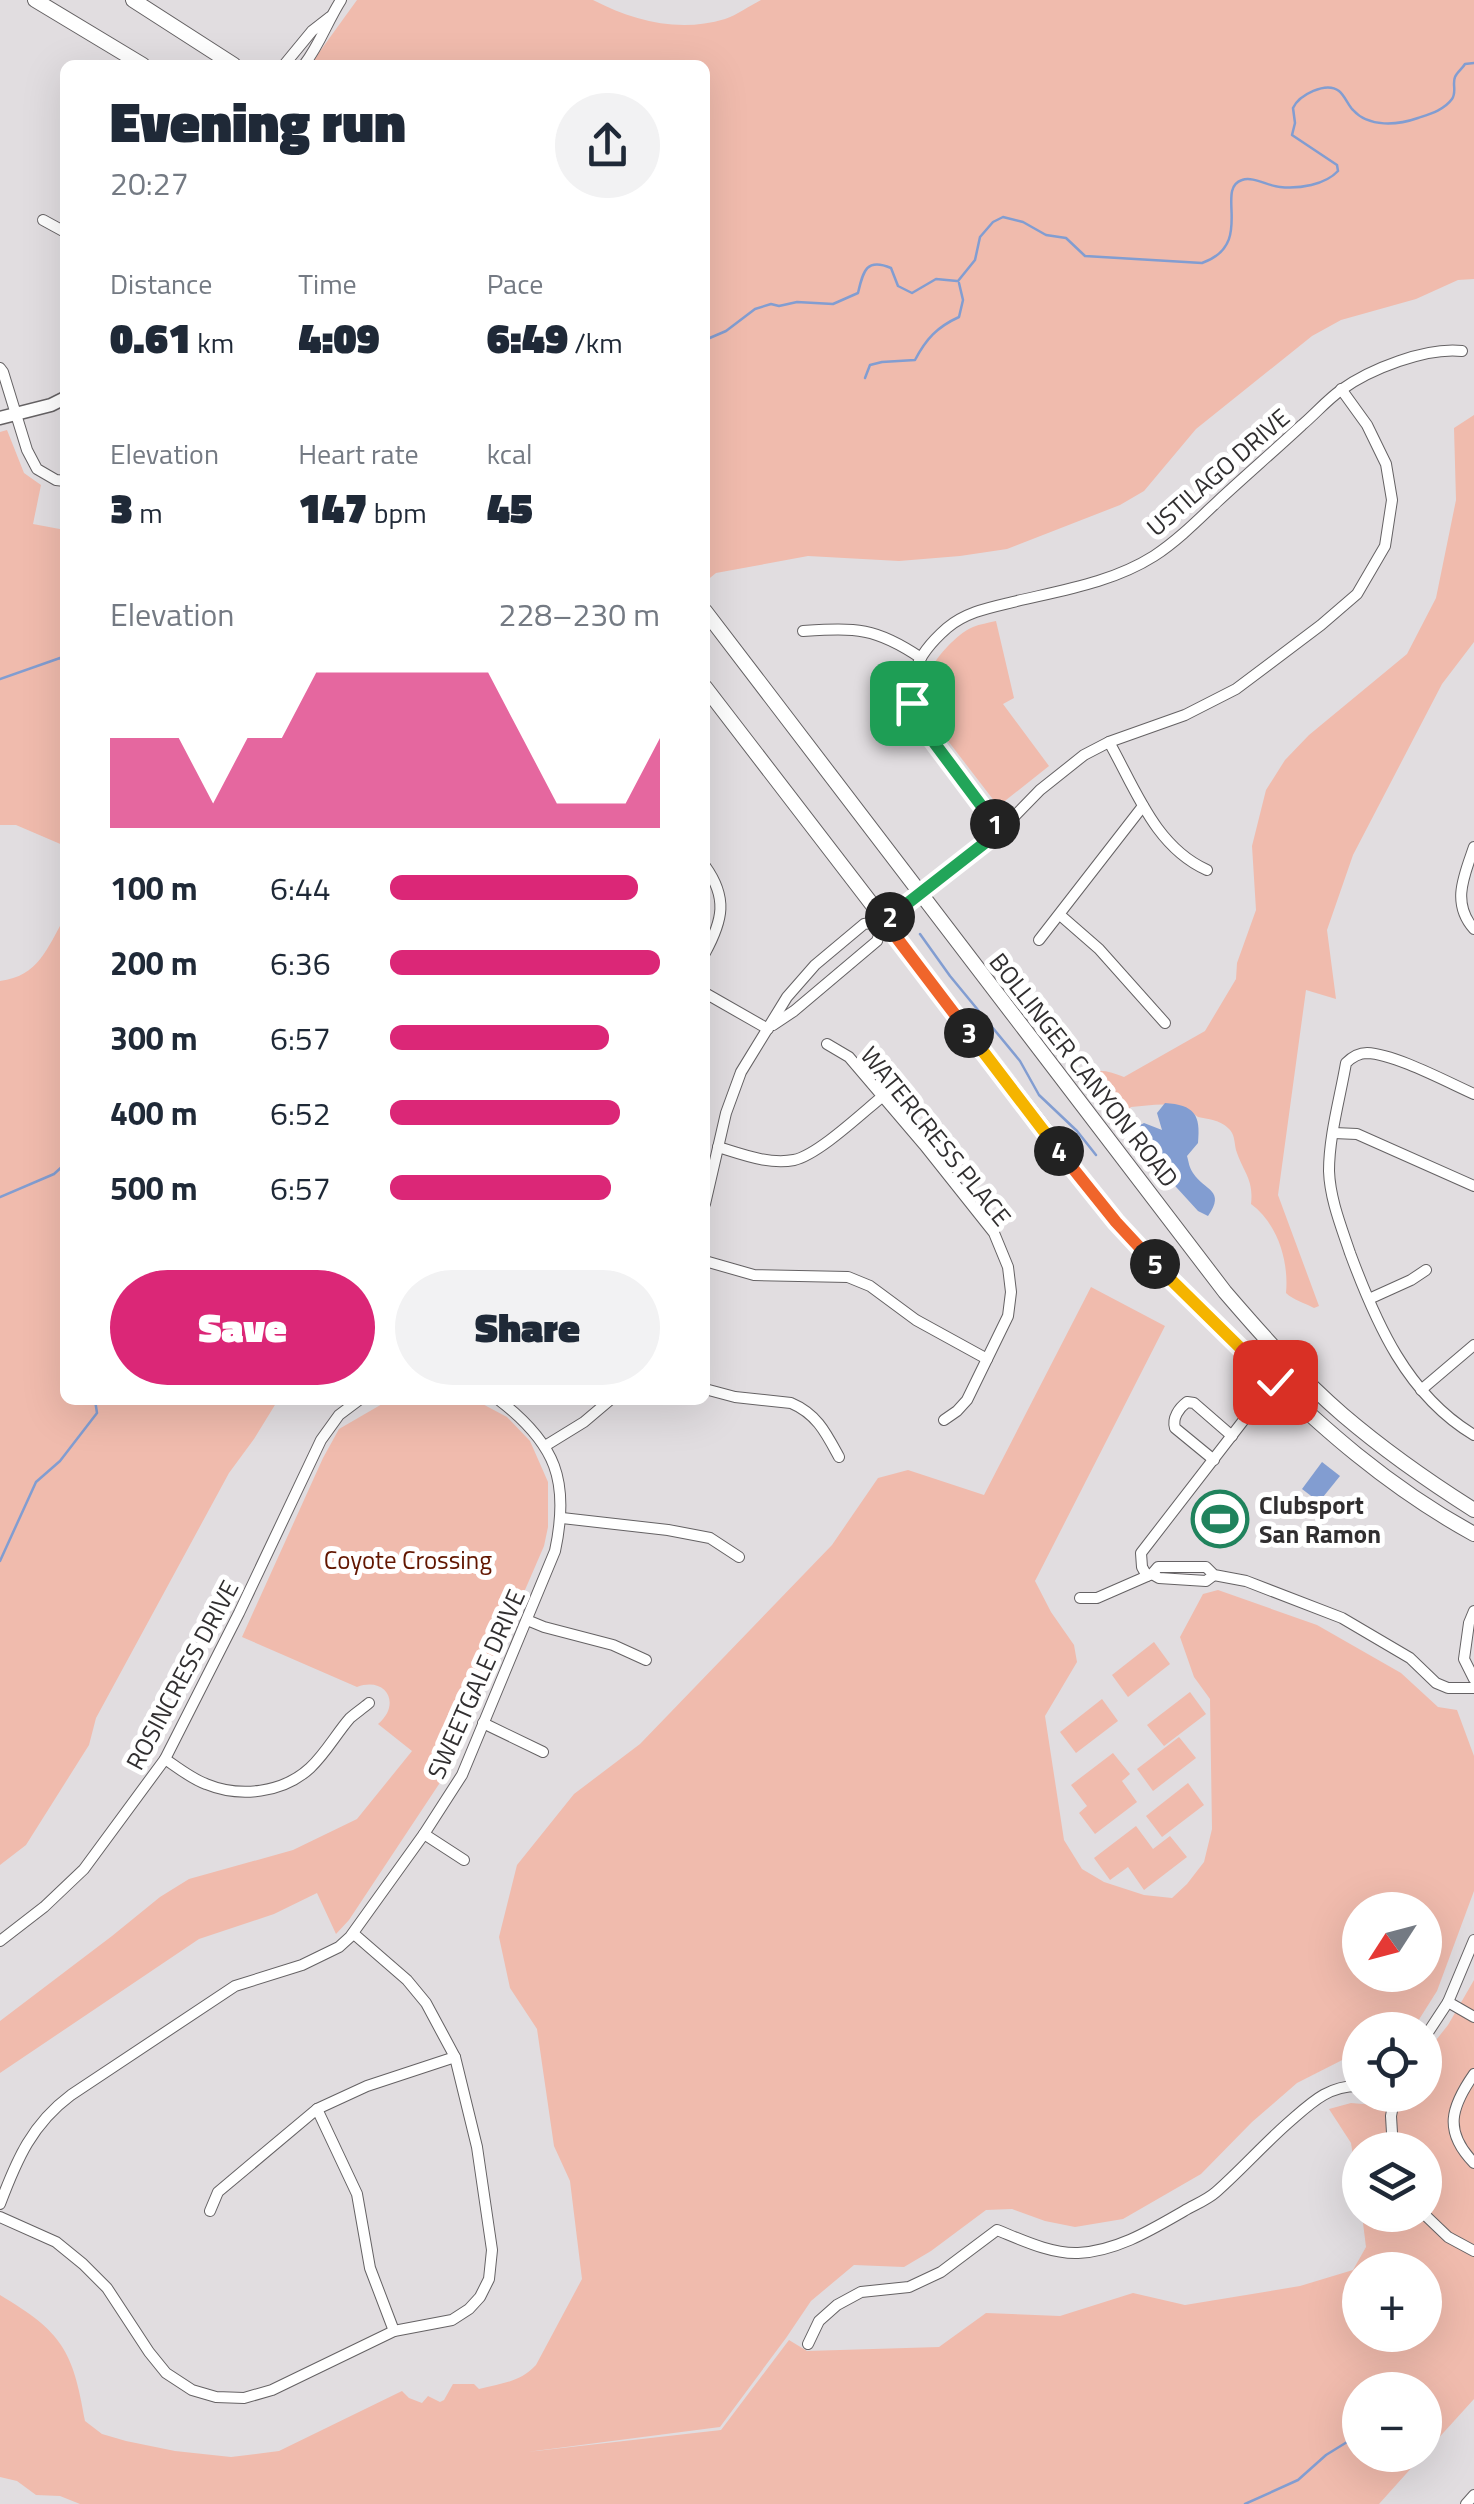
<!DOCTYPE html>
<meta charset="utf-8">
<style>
body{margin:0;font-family:"Titillium Web",sans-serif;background:#f2f2f3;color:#1f2937;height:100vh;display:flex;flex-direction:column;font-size:38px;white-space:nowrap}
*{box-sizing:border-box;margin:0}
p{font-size:32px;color:#747a83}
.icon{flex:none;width:55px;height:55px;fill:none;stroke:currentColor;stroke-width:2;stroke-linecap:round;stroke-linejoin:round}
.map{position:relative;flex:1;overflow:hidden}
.details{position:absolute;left:60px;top:60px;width:650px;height:1345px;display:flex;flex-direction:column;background:#fff;border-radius:15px;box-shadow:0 10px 40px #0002}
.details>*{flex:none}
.needle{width:65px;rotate:234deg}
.tools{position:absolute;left:1342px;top:1892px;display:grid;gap:20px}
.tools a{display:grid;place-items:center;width:100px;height:100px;border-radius:50%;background:#fff;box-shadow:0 10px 40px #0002;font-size:50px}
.pin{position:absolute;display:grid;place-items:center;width:85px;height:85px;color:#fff;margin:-42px;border-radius:20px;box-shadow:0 5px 15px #0006}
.km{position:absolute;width:50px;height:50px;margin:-25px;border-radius:50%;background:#222;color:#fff;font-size:28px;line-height:50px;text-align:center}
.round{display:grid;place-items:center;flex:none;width:105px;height:105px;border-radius:52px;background:#f2f2f3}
.head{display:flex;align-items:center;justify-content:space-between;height:170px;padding:0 50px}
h1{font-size:55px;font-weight:800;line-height:75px}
.metrics{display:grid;grid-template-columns:repeat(3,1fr);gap:15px;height:170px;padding:10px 50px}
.metrics div{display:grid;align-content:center}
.metrics b{font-size:42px;font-weight:800}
.metrics small{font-size:28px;font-weight:400}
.metrics p{font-size:28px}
.chart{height:280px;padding:20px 50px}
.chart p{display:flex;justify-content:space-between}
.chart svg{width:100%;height:180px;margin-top:10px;fill:#db2777;opacity:.7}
.button{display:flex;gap:20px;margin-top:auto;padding:20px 50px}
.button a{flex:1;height:115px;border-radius:60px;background:#db2777;color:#fff;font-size:40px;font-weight:800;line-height:115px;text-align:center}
.button a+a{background:#f2f2f3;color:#1f2937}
ul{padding:0 50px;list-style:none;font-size:32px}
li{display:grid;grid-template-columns:160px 120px 1fr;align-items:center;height:75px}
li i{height:25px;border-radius:12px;background:#db2777}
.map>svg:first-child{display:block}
.green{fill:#f0bbad;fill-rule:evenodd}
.water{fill:#829dd1}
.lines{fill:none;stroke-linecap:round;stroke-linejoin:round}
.stream{stroke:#829dd1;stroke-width:2.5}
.minor-casing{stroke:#656264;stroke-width:12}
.tertiary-casing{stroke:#656264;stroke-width:15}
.secondary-casing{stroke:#656264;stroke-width:16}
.minor{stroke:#fff;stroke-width:10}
.tertiary{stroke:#fff;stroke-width:12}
.secondary{stroke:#fff;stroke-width:14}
.split-1-casing{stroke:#fff;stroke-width:20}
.split-2-casing{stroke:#fff;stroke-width:20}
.split-3-casing{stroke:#fff;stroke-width:20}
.split-4-casing{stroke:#fff;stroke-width:20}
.split-5-casing{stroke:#fff;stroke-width:20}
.split-6-casing{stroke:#fff;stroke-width:20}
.split-1{stroke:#22a559;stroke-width:12}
.split-2{stroke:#22a559;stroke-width:12}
.split-3{stroke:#f0652b;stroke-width:12}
.split-4{stroke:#f5b400;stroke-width:12}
.split-5{stroke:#f0652b;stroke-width:12}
.split-6{stroke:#f5b400;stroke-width:12}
.labels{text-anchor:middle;stroke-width:10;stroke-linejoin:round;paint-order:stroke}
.street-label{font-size:25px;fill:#312f30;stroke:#fff}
.poi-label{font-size:25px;font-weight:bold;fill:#312f30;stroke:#fff;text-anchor:start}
.park-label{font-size:25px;fill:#621600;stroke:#fff}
</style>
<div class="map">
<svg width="1474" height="2504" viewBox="0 0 1474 2504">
<rect width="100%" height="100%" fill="#e1dde0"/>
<g class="green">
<path d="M357,0h236c41,21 86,33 132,19 12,-4 24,-13 36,-19h713v279l-16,1 -42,19 -75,21 -29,16 -116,93 -52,62 -24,14 -113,44 -47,7 -61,5 -91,-5 -92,17 -11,9v-517h-395z"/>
<path d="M1474,415v227l-32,42 -89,171 -26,75 9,69 -30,-9 -28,205 41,111 -5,2c-9,-5 -21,-8 -28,-15 3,-31 -8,-69 -35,-89 3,-25 -8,-32 -15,-54 -2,-9 -1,-16 -8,-22 -8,-8 -20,-9 -30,-11 -20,-18 -43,-12 -67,-10l-12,12 -34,-44c13,-8 26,-3 39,2l81,-46 31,-52 1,-16 19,-53 -4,-64 14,-56 19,-30 24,-25 98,-81 29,-56 20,-98 -2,-72z"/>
<polygon points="7,430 24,473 41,485 33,524 65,530 65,846 16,825 0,825 0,432"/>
<path d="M996,621l18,77 -11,6 46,62 -48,38 -6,-2 -60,-78c-17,-29 -10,-55 13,-78 7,-7 15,-15 25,-19 7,-3 15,-4 23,-6z"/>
<path d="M65,917v483h213l-24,39 -25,34 -133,245 -7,27 -63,100 -26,20v-884c39,-5 47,-33 65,-64z"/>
<path d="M1091,1287l74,39 -130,255 16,31 23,33 3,17 -32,54 19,124 18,29 22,13 40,13 28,3 15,-14 17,-22 8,-33 -2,-130 -16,-22 -14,-40 23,-43 15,-4 99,35 84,48 37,34 19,3 17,46v135l-37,100 -24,38 -53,1v21l-63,32 -45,39 -51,52 -78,45 -48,8 -30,-6 -33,-12 -26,1 -55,41 -27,16 -50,-2 -43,36 -25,37 -66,89 -193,25 194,-22 68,-90 18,11 132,-4 47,-34 74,3 73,-23 52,12 115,-19 53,-16 13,-23 -4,-32h63v-65h-65v53l-9,-60 -22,-34 22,-6 49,4 4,-12h21v-41l23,-29 26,-45v419l-49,54v-63h-65v65h63l-44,49h-1299l-20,-8 -24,-1 -19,-14 -17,-4v-182c62,37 73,55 85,126l17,13 24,7 49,10 56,6 48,-6 123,-60 7,7 13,5 6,-7 12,6 4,-2 9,-16h21l5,5c22,-6 40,-6 57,-24l46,-86 -12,-98 -16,-35 -17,-117 -27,-41 -11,-51 18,-72 57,-71 66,-50 192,-199 46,-67 30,-8 76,25zM1360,1910h65v65h-65zM1360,2270h65v65h-65z"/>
<path d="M389,1400h86l32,17 23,24 18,41v45l-4,19 -99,229 -96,145 -13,14 -19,-41 -43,21 -75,25 -199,134v-52l112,-85 48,-39 29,-18 104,-29 64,-31 55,-68 -34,-27c24,-20 8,-48 -21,-37l-115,-50 81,-179 16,-29z"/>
<polygon points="1154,1642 1170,1664 1128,1697 1112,1675"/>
<polygon points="1190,1692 1206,1714 1164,1746 1147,1725"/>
<polygon points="1102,1699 1118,1721 1076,1753 1060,1732"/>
<polygon points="1179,1737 1196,1758 1153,1791 1137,1769"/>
<polygon points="1113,1753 1130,1774 1122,1781 1137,1802 1095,1834 1079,1813 1087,1806 1071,1785"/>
<polygon points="1188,1783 1204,1805 1162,1837 1146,1816"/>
<polygon points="1136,1826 1153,1849 1170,1836 1187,1857 1144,1890 1128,1867 1110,1880 1094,1858"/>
</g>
<g class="water">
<path d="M1165,1103c29,2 36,11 33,40l-11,13c2,7 2,11 6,17 12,18 33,17 15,43l-10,-5 -63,-69 -2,-13 11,-6 18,7 -5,-17z"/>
<polygon points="1322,1462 1340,1476 1319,1502 1302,1489"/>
</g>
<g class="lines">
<g class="stream">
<path d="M958,281l17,-21 5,-23 13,-15 10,-5 20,5 23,13 20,3 19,18 117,7c54,-19 12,-74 40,-83 11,-4 26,6 38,7 19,2 45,-2 58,-16l-1,-6 -45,-30 3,-12 -2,-15c6,-13 33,-27 46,-17 6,5 9,14 14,19 16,18 45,15 65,8 12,-4 26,-8 34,-19 5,-7 0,-15 3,-22 2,-5 7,-8 10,-13l9,-1"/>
<path d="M705,340l21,-9 29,-22 16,-5 8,2 18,-4 36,2 25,-11c5,-21 8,-36 33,-25l7,18 14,7 24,-14 21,2"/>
<path d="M865,378l5,-13 12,-3 33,-2c11,-21 22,-33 44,-43l4,-17 -4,-17"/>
<polyline points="0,679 60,658 65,663"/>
<polyline points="920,934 950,976 1020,1061 1039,1095 1077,1131 1096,1155"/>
<polyline points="0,1197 54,1174 65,1164"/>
<polyline points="0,1561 36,1482 60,1461 97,1413 95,1400"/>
<polyline points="1245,2504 1298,2480 1326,2455 1360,2434"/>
</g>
<g class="minor-casing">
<g id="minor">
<polyline points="284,65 312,31 330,17"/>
<path d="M304,65c16,-21 23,-43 37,-65"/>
<polyline points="43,220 65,232"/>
<polyline points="0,368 3,372 27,450 37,469 56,480 65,481"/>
<path d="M803,631c54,-3 72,-4 118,27"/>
<path d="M1109,742c26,46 46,105 98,128"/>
<path d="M1000,831l-81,-110c-15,-40 -4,-65 28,-93 20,-17 46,-21 70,-27 47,-11 96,-19 137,-45 23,-15 43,-35 63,-54 28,-26 57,-51 85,-77 13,-11 25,-25 39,-35 29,-21 85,-43 121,-39"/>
<path d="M1474,847c-10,29 -23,56 0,82"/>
<path d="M705,866c23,32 18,54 0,87"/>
<polyline points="1060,915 1099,949 1165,1023"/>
<polyline points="1039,940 1143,806"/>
<polyline points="705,993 768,1029"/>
<polyline points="773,1025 794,1011 877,941 884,921"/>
<polyline points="827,1044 849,1057 924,1145 994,1233 1008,1267 1011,1292 1008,1316 967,1400 957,1411 944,1420"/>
<path d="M1474,1094c-27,-12 -79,-40 -107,-41 -9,0 -15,4 -21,10 -6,35 -17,73 -17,108 1,28 12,55 21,82 26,70 57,142 124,182"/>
<polyline points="1334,1133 1357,1134 1474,1186"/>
<path d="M718,1147c23,7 51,18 76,13 24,-5 68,-47 89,-64"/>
<polyline points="705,1204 726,1113 741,1072 787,997 815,965 864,924 884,921 921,894 1000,831 1040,790 1084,755 1109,742 1185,715 1236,689 1321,625 1357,594 1385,546 1392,500 1386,464 1367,425 1341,389"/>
<polyline points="705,1261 754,1275 848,1277 870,1286 916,1320 987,1359"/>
<polyline points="1369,1299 1411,1280 1426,1270"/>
<path d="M705,1389l30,8 56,6c26,11 35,30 48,54"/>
<polyline points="1421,1390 1474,1345"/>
<polyline points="545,1446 584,1422 610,1400"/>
<path d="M1214,1460l-39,-32c-3,-10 4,-20 12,-26l7,1 38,33"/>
<polyline points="562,1518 668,1530 710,1538 739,1557"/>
<polyline points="1152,1574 1159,1578 1206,1581 1214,1575"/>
<polyline points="1147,1576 1142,1567 1141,1553 1260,1399"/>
<polyline points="1080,1598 1097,1598 1152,1574 1158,1567 1206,1567 1214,1575 1246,1581 1342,1618 1410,1658 1436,1683 1448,1688 1474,1688"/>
<polyline points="1474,1611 1469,1623 1464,1659 1474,1679"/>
<polyline points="527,1620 544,1627 613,1645 646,1660"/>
<polyline points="483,1723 543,1752"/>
<path d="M165,1759c13,9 27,20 41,25 34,14 77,9 104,-16 16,-15 26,-34 40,-50 6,-5 13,-10 19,-15"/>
<polyline points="424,1834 464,1860"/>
<polyline points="0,1941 44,1907 84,1869 165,1759 239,1613 321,1440 339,1415 359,1400"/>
<polyline points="1448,2002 1474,2017"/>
<polyline points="1425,2037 1448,2002 1474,1940"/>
<path d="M1474,2074c-23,33 -31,57 0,89"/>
<polyline points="317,2109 357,2194 370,2268 394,2331"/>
<polyline points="1393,2150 1391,2116 1395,2095"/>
<path d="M0,2204c17,-45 32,-80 71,-109l164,-109 67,-21 37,-18 11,-10 74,-103 38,-59 93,-224c15,-70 1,-107 -56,-151"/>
<polyline points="210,2211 218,2192 317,2109 367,2086 455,2057"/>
<polyline points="1425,2215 1448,2237 1474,2251"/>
<polyline points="0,2217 56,2242 83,2264 107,2288 149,2352 166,2373 192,2390 216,2397 244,2398 272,2390 394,2331 452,2320 469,2309 480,2297 489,2279 492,2250 477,2147 455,2057 426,2003 407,1980 354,1934"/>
<path d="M808,2344l11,-23 18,-16 24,-13 48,-5 32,-15 56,-42c25,10 54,24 81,23 39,-2 73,-23 106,-42 10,-6 23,-11 32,-19 25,-22 47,-47 72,-69 23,-20 40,-38 72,-37"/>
<polyline points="1466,2504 1474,2495"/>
</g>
</g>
<g class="tertiary-casing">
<polyline id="tertiary" points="0,418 51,405 65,398"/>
</g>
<g class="secondary-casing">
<g id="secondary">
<polyline points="35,0 143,65"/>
<polyline points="133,0 234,65"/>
<path d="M705,611l520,681c37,43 75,86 118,123 41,35 85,66 131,95"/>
<path d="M705,687l411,535c44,47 89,92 135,137 70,68 137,128 223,175"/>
</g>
</g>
<use href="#minor" class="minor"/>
<use href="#tertiary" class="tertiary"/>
<use href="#secondary" class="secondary"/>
</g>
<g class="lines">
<g class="split-1-casing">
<polyline id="split-1" points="912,703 918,721 995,824"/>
</g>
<g class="split-2-casing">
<polyline id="split-2" points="890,917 1000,831 995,824"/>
</g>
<g class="split-3-casing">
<polyline id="split-3" points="890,917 884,921 969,1033"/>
</g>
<g class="split-4-casing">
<polyline id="split-4" points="969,1033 1059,1151"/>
</g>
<g class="split-5-casing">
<polyline id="split-5" points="1059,1151 1116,1222 1155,1264"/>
</g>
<g class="split-6-casing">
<polyline id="split-6" points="1155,1264 1275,1382"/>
</g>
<use href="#split-1" class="split-1"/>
<use href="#split-2" class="split-2"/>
<use href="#split-3" class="split-3"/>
<use href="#split-4" class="split-4"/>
<use href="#split-5" class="split-5"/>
<use href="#split-6" class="split-6"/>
</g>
<defs>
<g id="stadium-ring" transform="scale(2.875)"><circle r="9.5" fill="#fff" stroke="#20835d" stroke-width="1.5"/><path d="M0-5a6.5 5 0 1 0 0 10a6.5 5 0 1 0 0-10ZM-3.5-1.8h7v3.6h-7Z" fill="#20835d"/></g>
</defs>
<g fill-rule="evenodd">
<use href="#stadium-ring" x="1220" y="1519"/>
</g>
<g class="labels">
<g class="street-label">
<text transform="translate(1218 472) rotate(-41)" y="9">USTILAGO DRIVE</text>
<text transform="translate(1084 1070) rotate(52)" y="9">BOLLINGER CANYON ROAD</text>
<text transform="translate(936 1136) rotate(51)" y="9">WATERCRESS PLACE</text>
<text transform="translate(182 1675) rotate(-62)" y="9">ROSINCRESS DRIVE</text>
<text transform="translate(476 1684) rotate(-66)" y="9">SWEETGALE DRIVE</text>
</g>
<g class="poi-label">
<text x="1259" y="1514">Clubsport<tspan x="1259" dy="29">San Ramon</tspan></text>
</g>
<g class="park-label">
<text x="408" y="1569">Coyote Crossing</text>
</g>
</g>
</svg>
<div class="tools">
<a><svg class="needle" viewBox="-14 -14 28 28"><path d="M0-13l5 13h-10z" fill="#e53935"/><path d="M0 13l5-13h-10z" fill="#747a83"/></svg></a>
<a><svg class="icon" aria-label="locate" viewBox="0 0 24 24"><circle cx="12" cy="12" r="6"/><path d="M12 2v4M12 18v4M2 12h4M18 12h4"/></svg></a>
<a><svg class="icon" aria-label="layers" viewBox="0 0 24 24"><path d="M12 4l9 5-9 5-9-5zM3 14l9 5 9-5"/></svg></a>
<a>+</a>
<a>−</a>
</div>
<div class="pin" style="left:912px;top:703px;background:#1e9e55"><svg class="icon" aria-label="arrive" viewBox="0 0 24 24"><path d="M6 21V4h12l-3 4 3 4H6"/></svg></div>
<div class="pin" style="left:1275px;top:1382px;background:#d93025"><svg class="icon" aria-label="check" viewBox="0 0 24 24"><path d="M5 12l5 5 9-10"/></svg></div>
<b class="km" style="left:995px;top:824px">1</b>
<b class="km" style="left:890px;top:917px">2</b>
<b class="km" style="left:969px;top:1033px">3</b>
<b class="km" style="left:1059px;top:1151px">4</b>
<b class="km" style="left:1155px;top:1264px">5</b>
<section class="details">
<div class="head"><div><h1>Evening run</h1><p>20:27</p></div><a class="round"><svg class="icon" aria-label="share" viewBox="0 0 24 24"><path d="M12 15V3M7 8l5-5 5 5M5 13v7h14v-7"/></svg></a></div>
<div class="metrics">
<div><p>Distance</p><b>0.61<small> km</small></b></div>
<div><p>Time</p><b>4:09</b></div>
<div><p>Pace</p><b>6:49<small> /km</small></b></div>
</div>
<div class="metrics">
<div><p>Elevation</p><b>3<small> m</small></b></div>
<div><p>Heart rate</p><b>147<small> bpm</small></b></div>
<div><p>kcal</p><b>45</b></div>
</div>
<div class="chart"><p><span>Elevation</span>228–230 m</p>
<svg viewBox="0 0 160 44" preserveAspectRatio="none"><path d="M0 44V22L10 22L20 22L30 38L40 22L50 22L60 6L70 6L80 6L90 6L100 6L110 6L120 22L130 38L140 38L150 38L160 22V44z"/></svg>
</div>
<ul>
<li><b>100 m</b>6:44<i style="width:92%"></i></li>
<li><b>200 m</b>6:36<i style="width:100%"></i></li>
<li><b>300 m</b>6:57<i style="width:81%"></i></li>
<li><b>400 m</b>6:52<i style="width:85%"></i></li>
<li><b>500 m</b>6:57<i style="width:82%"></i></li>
</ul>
<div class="button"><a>Save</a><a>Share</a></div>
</section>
</div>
